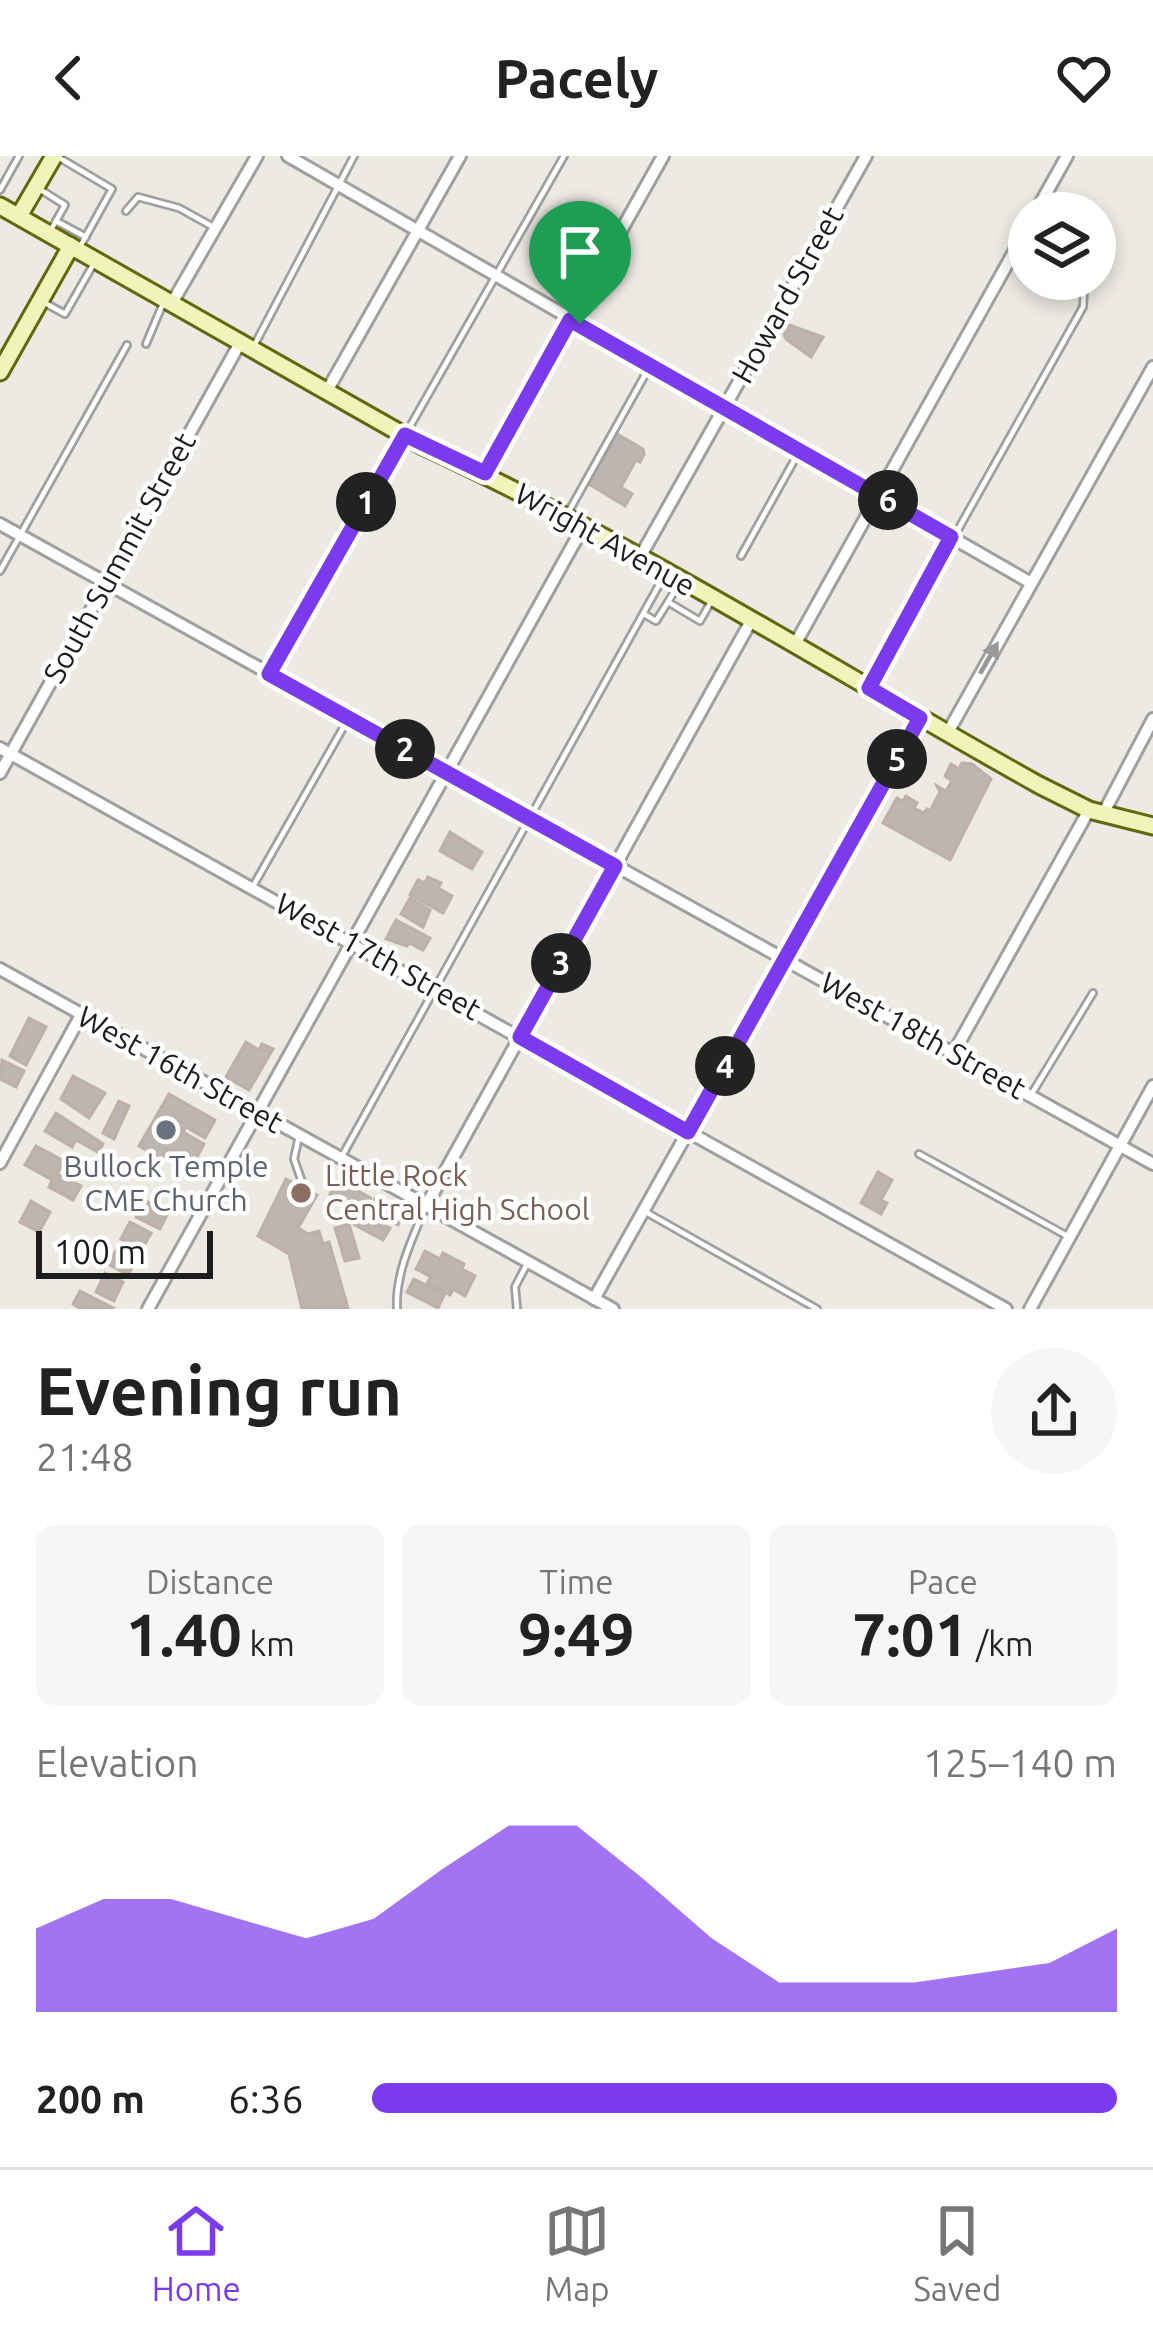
<!DOCTYPE html>
<meta charset="utf-8">
<style>
body{margin:0;font-family:Ubuntu,sans-serif;background:#f6f6f6;color:#222;height:100vh;display:flex;flex-direction:column;font-size:45px;white-space:nowrap}
*{box-sizing:border-box;margin:0}
p{font-size:39px;color:#767676}
.icon{flex:none;width:66px;height:66px;fill:none;stroke:currentColor;stroke-width:2;stroke-linecap:round;stroke-linejoin:round}
.map{position:relative;height:1153px;overflow:hidden}
.drawer{display:flex;flex-direction:column;background:#fff;flex:1}
.drawer>*{flex:none}
.tools{position:absolute;left:1008px;top:36px;display:grid;gap:24px}
.tools a{display:grid;place-items:center;width:108px;height:108px;border-radius:50%;background:#fff;box-shadow:0 6px 18px #0003;font-size:60px}
.scale{position:absolute;left:36px;bottom:30px;width:177px;box-sizing:border-box;padding-left:12px;border:6px solid #1c1c1c;border-top:0;font-size:33px;line-height:42px;white-space:nowrap;color:#1c1c1c;-webkit-text-stroke:9px #fff;paint-order:stroke}
.pin{position:absolute;display:grid;place-items:center;width:102px;height:102px;color:#fff;margin:-123px -51px;border-radius:50% 50% 50% 0;rotate:-45deg;box-shadow:0 0 12px #0007}
.pin .icon{rotate:45deg}
.km{position:absolute;width:60px;height:60px;margin:-30px;border-radius:50%;background:#222;color:#fff;font-size:33px;line-height:60px;text-align:center}
.round{display:grid;place-items:center;flex:none;width:126px;height:126px;border-radius:63px;background:#f6f6f6}
.headline{display:flex;align-items:center;justify-content:space-between;height:204px;padding:0 36px}
h1{font-size:66px;font-weight:700;line-height:90px}
.stats{display:grid;grid-template-columns:repeat(3,1fr);gap:18px;height:204px;padding:12px 36px}
.stats div{display:grid;align-content:center;border-radius:18px;background:#f6f6f6;text-align:center}
.stats b{font-size:60px;font-weight:700}
.stats small{font-size:33px;font-weight:400}
.stats p{font-size:33px}
.chart{height:336px;padding:24px 36px}
.chart p{display:flex;justify-content:space-between}
.chart svg{width:100%;height:216px;margin-top:12px;fill:#7c3aed;opacity:.7}
ul{padding:0 36px;list-style:none;font-size:39px}
li{display:grid;grid-template-columns:192px 144px 1fr;align-items:center;height:90px}
li i{height:30px;border-radius:15px;background:#7c3aed}
header{display:flex;justify-content:space-between;align-items:center;height:156px;padding:0 36px;background:#fff;font-size:54px;font-weight:700}
.menu{display:flex;justify-content:space-around;align-items:center;height:168px;border-top:3px solid #e0e0e0;background:#fff;font-size:33px;color:#767676}
.menu a{display:grid;justify-items:center;gap:6px}
.menu .selected{color:#7c3aed}
.map>svg:first-child{display:block}
.building{fill:#bdb5b0;stroke:#bdb0a6;stroke-width:3}
.lines{fill:none;stroke-linecap:round;stroke-linejoin:round}
.lane-casing{stroke:#a0a0a0;stroke-width:10}
.street-casing{stroke:#a0a0a0;stroke-width:16}
.secondary-casing{stroke:#60690d;stroke-width:21}
.lane{stroke:#fff;stroke-width:4.5}
.street{stroke:#fff;stroke-width:10}
.secondary{stroke:#f1f4ba;stroke-width:15}
.oneway{fill:#999}
.route-casing{stroke:#fff;stroke-width:24}
.route{stroke:#7c3aed;stroke-width:15}
.worship-dot{fill:#6b7280;stroke:#fff;stroke-width:4.5}
.education-dot{fill:#8d6e63;stroke:#fff;stroke-width:4.5}
.labels{text-anchor:middle;stroke-width:9;stroke-linejoin:round;paint-order:stroke}
.street-label{font-size:30px;fill:#1c1c1c;stroke:#fff}
.worship-label{font-size:30px;fill:#5b616d;stroke:#fff}
.education-label{font-size:30px;fill:#785e54;stroke:#fff;text-anchor:start}
</style>
<header><svg class="icon" aria-label="back" viewBox="0 0 24 24"><path d="M15 5l-7 7 7 7"/></svg>Pacely<svg class="icon" aria-label="heart" viewBox="0 0 24 24"><path d="M12 20l-8-8c-3-5 5-10 8-4 3-6 11-1 8 4z"/></svg></header>
<div class="map">
<svg width="1153" height="1153" viewBox="0 0 1153 1153">
<rect width="100%" height="100%" fill="#ede9e3"/>
<g class="building">
<polygon points="789,169 823,181 811,201 786,183 784,178"/>
<polygon points="617,278 643,293 644,298 640,306 636,304 621,331 632,338 625,350 589,328"/>
<polygon points="962,607 972,608 991,623 950,704 883,667 897,642 903,645 906,640 917,647 914,652 924,657 927,653 930,655 940,636 937,630 946,635 952,625 945,620 951,608 959,613"/>
<polygon points="450,676 482,696 472,713 440,695"/>
<polygon points="428,721 441,727 438,732 452,740 443,757 410,739 418,724 425,727"/>
<polygon points="410,742 430,754 423,771 401,758"/>
<polygon points="396,764 430,782 423,794 409,787 407,790 386,783"/>
<polygon points="29,862 46,871 26,909 10,900"/>
<polygon points="246,886 259,894 262,888 273,893 249,934 226,921"/>
<polygon points="2,904 24,915 16,931 0,923"/>
<polygon points="73,920 105,937 89,962 61,943"/>
<polygon points="169,938 215,964 205,982 186,971 183,976 204,988 193,1008 168,994 162,1004 139,990"/>
<polygon points="119,945 129,950 114,983 103,977"/>
<polygon points="56,957 103,988 98,996 76,984 72,991 45,975"/>
<polygon points="36,990 64,1005 57,1018 81,1030 73,1044 49,1031 52,1024 25,1009"/>
<polygon points="878,1016 892,1024 881,1044 887,1047 881,1058 861,1047"/>
<polygon points="286,1023 317,1039 298,1072 308,1078 319,1075 323,1088 329,1086 348,1152 302,1153 289,1098 258,1080"/>
<polygon points="338,1024 371,1042 364,1056 330,1038"/>
<polygon points="375,1043 403,1058 398,1069 369,1053"/>
<polygon points="144,1044 168,1057 160,1073 136,1061"/>
<polygon points="31,1045 50,1056 39,1076 20,1066"/>
<polygon points="360,1056 390,1072 383,1084 353,1068"/>
<polygon points="130,1066 151,1077 141,1095 121,1083"/>
<polygon points="349,1068 359,1102 345,1105 335,1072"/>
<polygon points="119,1089 139,1100 128,1119 108,1108"/>
<polygon points="425,1095 440,1103 443,1097 464,1108 462,1113 475,1120 465,1140 453,1133 450,1139 427,1127 431,1121 416,1113"/>
<polygon points="105,1117 123,1126 114,1145 96,1136"/>
<polygon points="414,1123 444,1139 438,1152 407,1136"/>
<polygon points="80,1135 113,1152 112,1153 81,1153 73,1148"/>
</g>
<g class="lines">
<g class="lane-casing">
<g id="lane">
<polyline points="58,1 112,33 81,89"/>
<polyline points="0,34 19,0"/>
<polyline points="41,34 65,49 52,72"/>
<polyline points="126,55 138,41 179,52 215,72"/>
<polyline points="56,65 86,81"/>
<polyline points="45,147 65,158 93,109"/>
<polyline points="146,188 162,150"/>
<polyline points="255,188 354,0"/>
<polyline points="408,274 564,0"/>
<polyline points="569,355 650,210"/>
<polyline points="741,400 800,294"/>
<polyline points="0,415 127,189"/>
<polyline points="680,426 668,446 700,465 712,444"/>
<polyline points="644,458 656,465 668,446"/>
<polyline points="872,527 1083,151 1084,134 1077,125"/>
<polyline points="252,732 347,565"/>
<polyline points="1031,939 1093,837"/>
<polyline points="299,980 294,1003 302,1026"/>
<polyline points="919,998 1069,1081"/>
<polyline points="341,1002 664,420"/>
<polyline points="644,1055 817,1153"/>
<path d="M397,1153c-2,-35 15,-70 29,-103"/>
<polyline points="517,1153 515,1131 528,1106"/>
</g>
</g>
<g class="street-casing">
<g id="street">
<polyline points="288,0 1031,427"/>
<polyline points="1035,57 1067,0"/>
<polyline points="172,147 257,0"/>
<polyline points="327,235 460,0"/>
<polyline points="485,317 663,0"/>
<polyline points="0,368 1153,1008"/>
<polyline points="639,403 866,0"/>
<polyline points="794,490 1029,69"/>
<polyline points="269,518 405,279"/>
<polyline points="947,578 1153,211"/>
<polyline points="0,592 1006,1153"/>
<polyline points="0,617 240,187"/>
<polyline points="1103,658 1153,563"/>
<polyline points="0,813 613,1153"/>
<polyline points="954,896 1089,654"/>
<polyline points="0,1007 81,859"/>
<polyline points="426,1050 751,465"/>
<polyline points="594,1143 920,562"/>
<polyline points="148,1153 583,371"/>
<polyline points="1030,1153 1153,930"/>
</g>
</g>
<g class="secondary-casing">
<g id="secondary">
<path d="M0,50l423,240c212,98 412,225 616,339l50,25 64,16"/>
<polyline points="19,60 54,0"/>
<polyline points="0,216 71,90"/>
</g>
</g>
<use href="#lane" class="lane"/>
<use href="#street" class="street"/>
<use href="#secondary" class="secondary"/>
</g>
<defs><path id="oneway-solid" d="M-6-.8H1V-3.2L6.5 0L1 3.2V.8H-6Z" transform="scale(3)"/></defs>
<use class="oneway" href="#oneway-solid" transform="translate(989 502) rotate(-60)"/>
<g class="lines">
<g class="route-casing">
<polygon id="route" points="570,164 951,381 869,532 920,562 688,976 520,881 615,710 269,518 405,279 485,317"/>
</g>
<use href="#route" class="route"/>
</g>
<circle class="worship-dot" cx="166" cy="974" r="12"/>
<circle class="education-dot" cx="301" cy="1037" r="12"/>
<g class="labels">
<g class="street-label">
<text transform="translate(788 139) rotate(-61)" y="10">Howard Street</text>
<text transform="translate(605 384) rotate(29)" y="10">Wright Avenue</text>
<text transform="translate(120 402) rotate(-61)" y="10">South Summit Street</text>
<text transform="translate(378 801) rotate(29)" y="10">West 17th Street</text>
<text transform="translate(923 880) rotate(29)" y="10">West 18th Street</text>
<text transform="translate(180 914) rotate(29)" y="10">West 16th Street</text>
</g>
<g class="worship-label">
<text x="166" y="1021">Bullock Temple<tspan x="166" dy="34">CME Church</tspan></text>
</g>
<g class="education-label">
<text x="325" y="1030">Little Rock<tspan x="325" dy="34">Central High School</tspan></text>
</g>
</g>
</svg>
<div class="tools">
<a><svg class="icon" aria-label="layers" viewBox="0 0 24 24"><path d="M12 4l9 5-9 5-9-5zM3 14l9 5 9-5"/></svg></a>
</div>
<div class="scale">100 m</div>
<div class="pin" style="left:580px;top:168px;background:#1e9e55"><svg class="icon" aria-label="arrive" viewBox="0 0 24 24"><path d="M6 21V4h12l-3 4 3 4H6"/></svg></div>
<b class="km" style="left:366px;top:346px">1</b>
<b class="km" style="left:405px;top:593px">2</b>
<b class="km" style="left:561px;top:807px">3</b>
<b class="km" style="left:725px;top:910px">4</b>
<b class="km" style="left:897px;top:603px">5</b>
<b class="km" style="left:888px;top:344px">6</b>
</div>
<section class="drawer">
<div class="headline"><div><h1>Evening run</h1><p>21:48</p></div><a class="round"><svg class="icon" aria-label="share" viewBox="0 0 24 24"><path d="M12 15V3M7 8l5-5 5 5M5 13v7h14v-7"/></svg></a></div>
<div class="stats">
<div><p>Distance</p><b>1.40<small> km</small></b></div>
<div><p>Time</p><b>9:49</b></div>
<div><p>Pace</p><b>7:01<small> /km</small></b></div>
</div>
<div class="chart"><p><span>Elevation</span>125–140 m</p>
<svg viewBox="0 0 160 44" preserveAspectRatio="none"><path d="M0 44V27L10 21L20 21L30 25L40 29L50 25L60 15L70 6L80 6L90 17L100 29L110 38L120 38L130 38L140 36L150 34L160 27V44z"/></svg>
</div>
<ul>
<li><b>200 m</b>6:36<i style="width:100%"></i></li>
</ul>
</section>
<nav class="menu">
<a class="selected"><svg class="icon" aria-label="home" viewBox="0 0 24 24"><path d="M3 11l9-7 9 7M6 9v11h12V9"/></svg>Home</a>
<a><svg class="icon" aria-label="map" viewBox="0 0 24 24"><path d="M3 6l6-2 6 2 6-2v14l-6 2-6-2-6 2zM9 4v14M15 6v14"/></svg>Map</a>
<a><svg class="icon" aria-label="saved" viewBox="0 0 24 24"><path d="M7 4h10v16l-5-4-5 4z"/></svg>Saved</a>
</nav>
